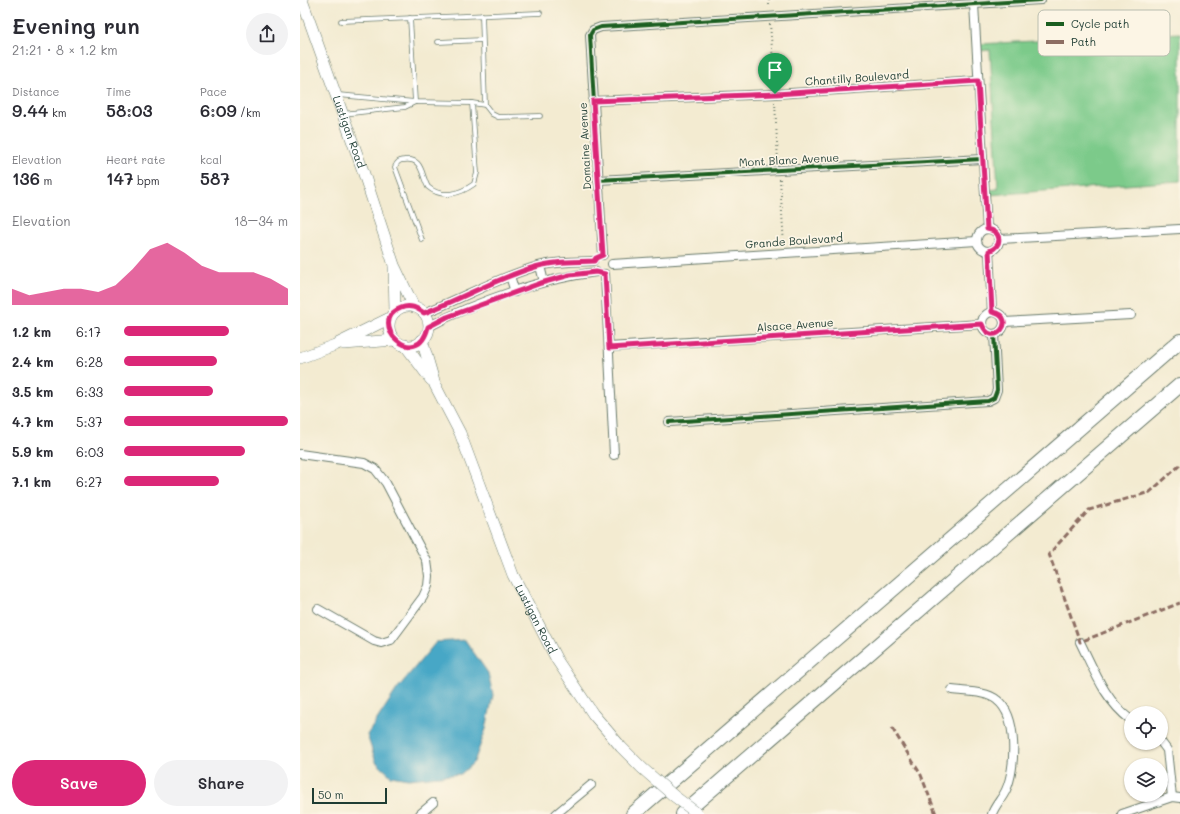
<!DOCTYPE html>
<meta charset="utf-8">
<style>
body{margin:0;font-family:Mali,sans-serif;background:#f2f2f3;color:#2b2b33;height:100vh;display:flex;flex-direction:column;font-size:15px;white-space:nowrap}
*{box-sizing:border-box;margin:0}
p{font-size:13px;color:#7c7c81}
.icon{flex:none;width:22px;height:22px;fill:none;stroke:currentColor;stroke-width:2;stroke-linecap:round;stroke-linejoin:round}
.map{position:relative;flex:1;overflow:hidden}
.sheet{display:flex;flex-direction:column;background:#fff;width:300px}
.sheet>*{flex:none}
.buttons{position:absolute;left:824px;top:706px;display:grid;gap:8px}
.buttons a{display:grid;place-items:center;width:44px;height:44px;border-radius:50%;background:#fff;box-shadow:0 1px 3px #0004;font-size:20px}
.scale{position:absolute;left:12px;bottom:10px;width:75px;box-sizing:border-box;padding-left:4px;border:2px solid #1f3d34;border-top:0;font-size:11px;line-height:14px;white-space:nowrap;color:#1f3d34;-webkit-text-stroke:3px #fcf5e5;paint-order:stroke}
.pin{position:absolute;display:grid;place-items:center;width:34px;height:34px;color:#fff;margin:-41px -17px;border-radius:50% 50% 50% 0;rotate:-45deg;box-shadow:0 0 4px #0007}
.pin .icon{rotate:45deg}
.round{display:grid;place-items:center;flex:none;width:42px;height:42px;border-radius:21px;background:#f2f2f3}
.overview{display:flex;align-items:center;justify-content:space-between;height:68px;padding:0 12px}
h1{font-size:22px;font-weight:600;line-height:30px}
.figures{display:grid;grid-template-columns:repeat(3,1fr);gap:6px;height:68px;padding:4px 12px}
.figures div{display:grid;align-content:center}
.figures b{font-size:17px;font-weight:600}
.figures small{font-size:11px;font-weight:400}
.figures p{font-size:11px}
.chart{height:112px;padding:8px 12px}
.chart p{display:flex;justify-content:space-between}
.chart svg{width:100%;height:72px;margin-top:4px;fill:#db2777;opacity:.7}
.primary-button{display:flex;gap:8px;margin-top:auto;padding:8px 12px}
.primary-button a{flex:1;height:46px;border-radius:24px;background:#db2777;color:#fff;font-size:16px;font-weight:600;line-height:46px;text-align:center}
.primary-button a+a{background:#f2f2f3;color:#2b2b33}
ul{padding:0 12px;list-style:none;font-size:13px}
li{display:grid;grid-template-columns:64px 48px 1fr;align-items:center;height:30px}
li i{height:10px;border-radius:5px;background:#db2777}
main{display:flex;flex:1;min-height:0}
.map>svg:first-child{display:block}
.green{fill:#7bca8a;stroke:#4d845f}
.water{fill:#46a7c6;stroke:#32727d}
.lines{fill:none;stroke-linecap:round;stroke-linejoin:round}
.lane-casing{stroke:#697a6b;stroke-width:5.5}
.street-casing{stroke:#697a6b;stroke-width:10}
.secondary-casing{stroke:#697a6b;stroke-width:12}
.highway-casing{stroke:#697a6b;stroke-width:16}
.path{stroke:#697a6b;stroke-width:2;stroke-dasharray:1 3;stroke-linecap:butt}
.lane{stroke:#fff;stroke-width:4}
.street{stroke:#fff;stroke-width:8}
.secondary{stroke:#fff;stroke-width:11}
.highway{stroke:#fff;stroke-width:14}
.secondary-bridge-casing{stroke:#697a6b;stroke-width:12;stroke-linecap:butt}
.secondary-bridge{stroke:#fff;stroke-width:11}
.quiet{stroke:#8d6e63;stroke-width:3;stroke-dasharray:6 3;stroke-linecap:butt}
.cycleway-casing{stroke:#fcf5e5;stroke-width:6}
.cycleway{stroke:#1b5e20;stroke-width:4}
.route-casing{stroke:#fff;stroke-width:8}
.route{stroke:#db2777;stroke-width:5}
.labels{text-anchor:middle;stroke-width:3.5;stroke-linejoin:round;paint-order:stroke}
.street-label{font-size:11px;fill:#1f3d34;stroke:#fcf5e5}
.key{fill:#fcf5e5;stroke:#babeb0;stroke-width:1}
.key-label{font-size:11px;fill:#1f3d34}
</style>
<main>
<section class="sheet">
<div class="overview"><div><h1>Evening run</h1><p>21:21 · 8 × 1.2 km</p></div><a class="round"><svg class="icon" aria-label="share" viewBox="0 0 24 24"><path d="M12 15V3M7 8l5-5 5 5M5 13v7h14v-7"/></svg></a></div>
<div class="figures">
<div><p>Distance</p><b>9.44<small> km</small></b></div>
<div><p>Time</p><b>58:03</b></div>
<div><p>Pace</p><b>6:09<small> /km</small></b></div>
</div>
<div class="figures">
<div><p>Elevation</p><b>136<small> m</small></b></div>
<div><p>Heart rate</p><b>147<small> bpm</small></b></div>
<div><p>kcal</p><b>587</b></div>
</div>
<div class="chart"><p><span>Elevation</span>18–34 m</p>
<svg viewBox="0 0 160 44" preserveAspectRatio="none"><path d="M0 44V34L10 38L20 36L30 34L40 34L50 36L60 32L70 22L80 10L90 6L100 12L110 20L120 24L130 24L140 24L150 28L160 34V44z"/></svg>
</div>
<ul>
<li><b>1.2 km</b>6:17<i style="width:64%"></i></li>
<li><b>2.4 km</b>6:28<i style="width:57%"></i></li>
<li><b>3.5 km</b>6:33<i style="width:54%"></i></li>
<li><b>4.7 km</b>5:37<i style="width:100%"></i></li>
<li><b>5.9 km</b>6:03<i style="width:74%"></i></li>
<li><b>7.1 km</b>6:27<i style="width:58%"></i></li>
</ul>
<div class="primary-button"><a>Save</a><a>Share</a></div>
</section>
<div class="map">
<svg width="880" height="814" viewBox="0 0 880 814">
<rect width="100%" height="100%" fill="#fcf5e5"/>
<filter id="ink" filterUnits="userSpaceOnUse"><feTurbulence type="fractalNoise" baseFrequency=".025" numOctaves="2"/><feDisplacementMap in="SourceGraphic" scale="8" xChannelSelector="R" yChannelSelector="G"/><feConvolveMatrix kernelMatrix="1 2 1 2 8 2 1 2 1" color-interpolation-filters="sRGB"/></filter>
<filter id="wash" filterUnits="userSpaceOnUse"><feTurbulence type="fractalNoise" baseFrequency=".012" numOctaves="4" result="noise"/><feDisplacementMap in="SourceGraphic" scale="16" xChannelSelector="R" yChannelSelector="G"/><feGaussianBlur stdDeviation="0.9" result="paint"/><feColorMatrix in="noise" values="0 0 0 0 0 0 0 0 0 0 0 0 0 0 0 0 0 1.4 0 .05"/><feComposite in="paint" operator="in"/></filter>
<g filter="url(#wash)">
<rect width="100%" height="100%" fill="#f3ebd1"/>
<polygon class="green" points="880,33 880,181 689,195 689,190 698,189 690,50 680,51 680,44"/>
<polygon class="water" points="165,640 188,673 193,695 186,729 174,762 161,774 108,779 91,776 76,762 67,735 97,689 136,642"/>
</g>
<g filter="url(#ink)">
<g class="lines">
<g class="lane-casing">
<g id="lane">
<polyline points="182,15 185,105 192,114 198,117 240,116"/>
<polyline points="110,18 115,102"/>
<polyline points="41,21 240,13"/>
<polyline points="138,42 182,40"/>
<polyline points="38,95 115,102 172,103 185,105"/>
<polyline points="43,114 105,107 115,102"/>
<path d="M122,240l-27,-73c2,-5 4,-7 9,-7 19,-3 17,15 24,27 14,12 32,7 46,-3l3,-11 -5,-70"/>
</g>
</g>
<g class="street-casing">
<g id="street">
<polyline points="674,4 687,229"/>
<polyline points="293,101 476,94 677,81"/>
<polyline points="298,180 682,159"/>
<circle cx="688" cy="240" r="11"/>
<polyline points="700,239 880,229"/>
<polyline points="689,251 692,312"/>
<polyline points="303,255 290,35 293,30 301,27 741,0"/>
<polyline points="312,264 677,241"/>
<polyline points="240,266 244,282"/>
<polyline points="305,274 314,455"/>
<polyline points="210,276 215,292"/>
<circle cx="693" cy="323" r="11"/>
<path d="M124,313c37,-14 73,-35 111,-46 19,-6 39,-5 58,-6"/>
<polyline points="704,322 831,315"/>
<path d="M128,327c49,-26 113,-48 168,-55"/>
<polyline points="309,347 682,324"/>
<polyline points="369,422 688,401 694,398 697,390 694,334"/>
<polyline points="0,454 64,463 75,469 86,483 127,561 129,576 128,586 123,597 91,640 81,643 74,641 18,609"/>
<path d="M780,642c14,28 25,59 51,78"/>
<path d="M652,690c14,2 34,1 45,10 21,16 19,68 9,90 -4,9 -11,15 -14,24"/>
<polyline points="861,742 867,750 872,797"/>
<polyline points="120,814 133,803"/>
<polyline points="256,814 291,785"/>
<polyline points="822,814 872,797 880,798"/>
</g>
</g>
<g class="secondary-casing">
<g id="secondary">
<path id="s1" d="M2,0l61,171 31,94 20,42"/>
<polyline points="94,267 95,312"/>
<circle cx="109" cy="326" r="20"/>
<path id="s2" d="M122,340l13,45 25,48 53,142 44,85 36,54 28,33 21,21"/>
<polyline points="44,344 95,340"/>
<polyline points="105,345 131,380"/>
<polyline points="0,358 35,345 90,318"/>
</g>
</g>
<g class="highway-casing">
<g id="highway">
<polyline points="333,814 880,341"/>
<polyline points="383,814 880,385"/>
</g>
</g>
<g class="path">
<polyline points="469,0 469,8"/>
<polyline points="470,24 475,85"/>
<polyline points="475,102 478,162"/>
<polyline points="480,179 484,246"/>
</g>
<use href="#lane" class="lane"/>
<use href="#street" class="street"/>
<use href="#secondary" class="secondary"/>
<use href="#highway" class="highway"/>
<g class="secondary-bridge-casing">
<polyline id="secondary-bridge" points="342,768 374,796 398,814"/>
</g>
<use href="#secondary-bridge" class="secondary-bridge"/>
<g class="quiet">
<polyline points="880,465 850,492 789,510 749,554 780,642 880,603"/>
<polyline points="592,728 621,775 636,814"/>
</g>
<g class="cycleway-casing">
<g id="cycleway">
<polyline points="298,180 682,159"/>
<polyline points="303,255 290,35 293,30 301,27 741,0"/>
<polyline points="369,422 688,401 694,398 697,390 694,334"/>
</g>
</g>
<use href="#cycleway" class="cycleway"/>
</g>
</g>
<g class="lines" filter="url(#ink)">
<g class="route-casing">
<path id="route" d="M678,81l9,148c15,2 16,17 2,22l3,61c28,5 0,39 -10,12l-373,24 -4,-74 -9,-2 -26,3 -29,8 -94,34 -19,10c-11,46 -63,-5 -27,-19 9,-4 16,0 23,5 37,-14 73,-35 111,-46 19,-6 39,-5 59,-6l2,-3 7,-3 -10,-154 183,-7z"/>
</g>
<use href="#route" class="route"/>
</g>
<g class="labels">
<g class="street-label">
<text transform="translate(557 78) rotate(-4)" y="4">Chantilly Boulevard</text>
<text dy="4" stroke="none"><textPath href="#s1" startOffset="140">Lustigan Road</textPath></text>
<text transform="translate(285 146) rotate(-93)" y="4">Domaine Avenue</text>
<text transform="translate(489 160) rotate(-3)" y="4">Mont Blanc Avenue</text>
<text transform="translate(494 241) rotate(-4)" y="4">Grande Boulevard</text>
<text transform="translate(495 325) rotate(-4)" y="4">Alsace Avenue</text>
<text dy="4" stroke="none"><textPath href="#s2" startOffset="302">Lustigan Road</textPath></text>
</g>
</g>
<rect x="738" y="10" width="132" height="46" rx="6" class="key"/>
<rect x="746" y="22" width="18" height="4" fill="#1b5e20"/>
<rect x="746" y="40" width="18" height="4" fill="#8d6e63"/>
<g class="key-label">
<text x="771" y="28">Cycle path</text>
<text x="771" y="46">Path</text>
</g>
</svg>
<div class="buttons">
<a><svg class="icon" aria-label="locate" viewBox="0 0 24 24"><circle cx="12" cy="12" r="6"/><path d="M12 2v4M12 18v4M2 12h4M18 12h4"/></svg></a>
<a><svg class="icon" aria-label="layers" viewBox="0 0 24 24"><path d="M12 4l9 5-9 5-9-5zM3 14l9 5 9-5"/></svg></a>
</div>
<div class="scale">50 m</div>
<div class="pin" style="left:475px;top:94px;background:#1e9e55"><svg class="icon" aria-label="arrive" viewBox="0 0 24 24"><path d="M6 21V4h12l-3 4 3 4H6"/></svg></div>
</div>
</main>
